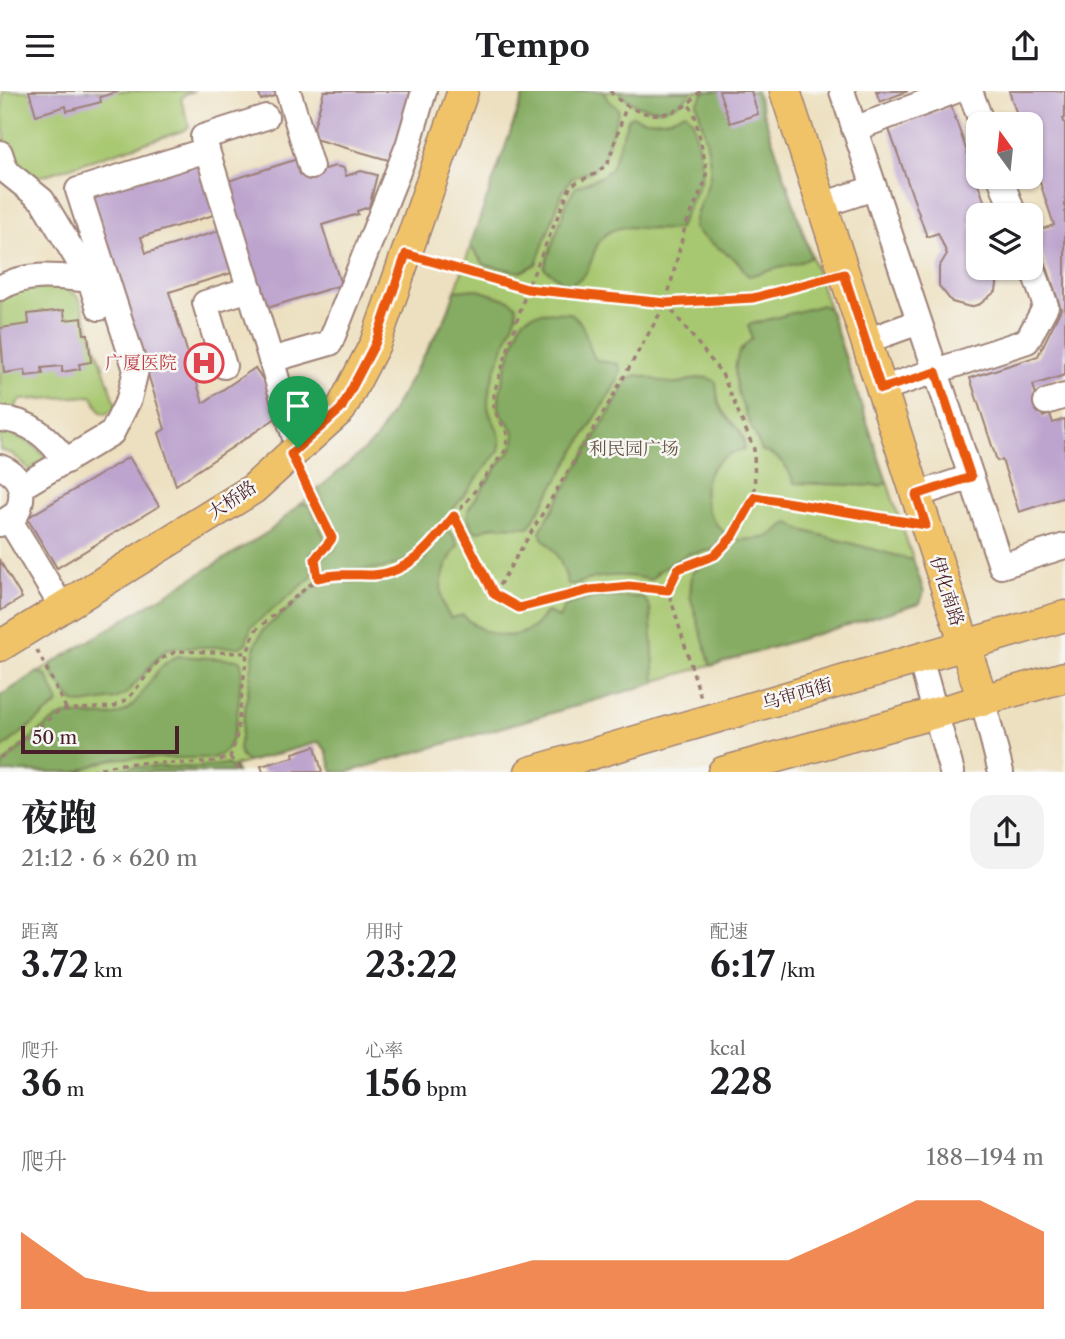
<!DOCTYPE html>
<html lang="zh">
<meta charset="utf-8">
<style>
body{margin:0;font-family:"Libre Caslon Text","Noto Serif SC",serif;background:#f2f2f2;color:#202124;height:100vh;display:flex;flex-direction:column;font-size:26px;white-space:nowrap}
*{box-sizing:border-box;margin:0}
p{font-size:23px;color:#757577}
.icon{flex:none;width:38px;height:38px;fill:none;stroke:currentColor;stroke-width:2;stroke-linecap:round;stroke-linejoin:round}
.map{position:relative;height:681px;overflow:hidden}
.drawer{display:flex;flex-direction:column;background:#fff;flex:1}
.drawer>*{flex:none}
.needle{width:46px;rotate:345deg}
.controls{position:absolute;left:966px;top:21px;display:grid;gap:14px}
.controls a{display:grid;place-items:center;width:77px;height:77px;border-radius:14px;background:#fff;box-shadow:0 2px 5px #0004;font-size:35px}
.scale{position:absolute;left:21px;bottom:18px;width:158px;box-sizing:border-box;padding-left:7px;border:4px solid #4a1f2b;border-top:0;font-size:19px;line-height:24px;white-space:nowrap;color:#4a1f2b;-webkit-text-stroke:5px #f6f6f2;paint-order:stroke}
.pin{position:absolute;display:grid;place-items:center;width:60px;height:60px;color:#fff;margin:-72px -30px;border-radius:50% 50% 50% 0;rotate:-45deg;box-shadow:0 0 7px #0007}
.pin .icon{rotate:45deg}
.round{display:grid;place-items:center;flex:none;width:74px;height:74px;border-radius:21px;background:#f2f2f2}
.headline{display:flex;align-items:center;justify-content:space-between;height:119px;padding:0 21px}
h1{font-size:38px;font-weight:800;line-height:52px}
.metrics{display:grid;grid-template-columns:repeat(3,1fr);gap:10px;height:119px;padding:7px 21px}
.metrics div{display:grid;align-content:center}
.metrics b{font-size:35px;font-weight:800}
.metrics small{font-size:19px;font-weight:400}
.metrics p{font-size:19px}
.chart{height:196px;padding:14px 21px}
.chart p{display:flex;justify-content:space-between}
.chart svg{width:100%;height:126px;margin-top:7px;fill:#ea580c;opacity:.7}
header{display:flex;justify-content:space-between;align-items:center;height:91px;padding:0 21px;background:#fff;font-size:32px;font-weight:800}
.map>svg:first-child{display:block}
.green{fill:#a7c770;stroke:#78734e;stroke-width:2}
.forest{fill:#85ac62;stroke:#686646;stroke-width:2}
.building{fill:#bda4ce}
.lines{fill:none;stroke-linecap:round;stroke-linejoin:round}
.minor-casing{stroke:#9c8076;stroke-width:28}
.major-casing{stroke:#9c8076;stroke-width:33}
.path{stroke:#9c8076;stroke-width:3.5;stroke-dasharray:5 5;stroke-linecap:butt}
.minor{stroke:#fff;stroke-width:24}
.major{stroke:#f1c369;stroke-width:30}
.route-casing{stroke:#fff;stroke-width:14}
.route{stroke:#ea580c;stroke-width:9}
.labels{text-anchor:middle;stroke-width:5;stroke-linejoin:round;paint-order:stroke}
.health-label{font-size:18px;fill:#be3a42;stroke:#f6f6f2;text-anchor:end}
.park-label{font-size:18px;fill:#665140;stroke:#f6f6f2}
.street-label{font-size:18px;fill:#4a1f2b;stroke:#f6f6f2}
</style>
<header><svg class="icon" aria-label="menu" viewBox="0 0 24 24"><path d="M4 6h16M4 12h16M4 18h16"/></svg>Tempo<svg class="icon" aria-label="share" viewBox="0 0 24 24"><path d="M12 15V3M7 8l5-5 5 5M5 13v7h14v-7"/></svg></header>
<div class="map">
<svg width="1065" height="681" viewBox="0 0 1065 681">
<rect width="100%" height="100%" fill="#f6f6f2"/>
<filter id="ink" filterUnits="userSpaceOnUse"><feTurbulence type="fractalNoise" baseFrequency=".0143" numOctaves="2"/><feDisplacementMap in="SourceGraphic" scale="14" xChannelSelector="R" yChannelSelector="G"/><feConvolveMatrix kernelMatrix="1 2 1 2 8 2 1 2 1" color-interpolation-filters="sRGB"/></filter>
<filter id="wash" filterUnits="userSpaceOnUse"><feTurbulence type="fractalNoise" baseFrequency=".00686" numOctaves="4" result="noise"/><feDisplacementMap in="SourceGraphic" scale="28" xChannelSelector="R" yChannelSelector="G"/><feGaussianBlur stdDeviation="1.57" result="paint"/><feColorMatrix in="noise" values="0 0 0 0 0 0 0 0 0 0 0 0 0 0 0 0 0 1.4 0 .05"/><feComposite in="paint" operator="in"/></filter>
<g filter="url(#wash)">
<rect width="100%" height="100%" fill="#ede0c0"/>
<g class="green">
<path d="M3,0h192l-10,3 -4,5 8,27 -4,4 -152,49c-30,-22 -33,-51 -30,-88z"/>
<polygon points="525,0 756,0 924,501 920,512 348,681 333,681 326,659 319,651 234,675 237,681 0,681 0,605 270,440 375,350 446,226"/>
<polygon points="64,195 79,207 116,313 115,317 105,323 101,321 92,305 21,309 17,312 15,321 0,322 0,205 22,196"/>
<path d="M0,339c20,6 34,12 46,29l-17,11 -16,-16 -13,-4z"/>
</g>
<g class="forest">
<polygon points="525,0 603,0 608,9 619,18 604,66 593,79 572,87 563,100 536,173 521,181 485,174 470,155"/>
<path d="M618,0h74c-20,26 -53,22 -74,0z"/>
<path d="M705,0h51l55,166 -13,6 -49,13c-7,-4 -5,-8 -10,-13 -14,-14 -32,-19 -45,-35 0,-17 11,-31 15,-48 5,-20 -8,-57 -12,-77z"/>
<path d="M685,21l8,8 9,46 -1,13 -22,49c-25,7 -53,-10 -74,7 -18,15 -8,45 -39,49l-22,-16 24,-69 8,-12 24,-10 11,-8 17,-50 4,-3c17,7 37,6 53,-4z"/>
<path d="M475,198l34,11 7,5 1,9c-9,24 -29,66 -29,89 -1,18 17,25 11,47l-75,97 -20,15 -20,6 -53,4 -8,-4 -2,-8 4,-6 10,-5 1,-10 -18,-50 57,-48 71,-124 9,-26z"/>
<path d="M822,214l7,4 58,174 -8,3 -85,-3c-5,-15 -15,-28 -32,-32 -11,-28 -35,-66 -24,-96 2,-6 10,-12 14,-17l-4,-13z"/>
<path d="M569,222c19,8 16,32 27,47l22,4 2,5 -3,13 -88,145 -36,-1 -16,6 -4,-3 -6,-12 2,-9 34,-49c8,-6 14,-18 10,-29 -4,-9 -13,-12 -14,-23 -2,-19 16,-66 22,-85 10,-13 33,-9 48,-9z"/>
<path d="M637,284c14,1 26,10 40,8 14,-1 25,-11 39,-1 1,9 1,20 6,28 8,15 24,18 22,39 -6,2 -15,4 -20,8 -28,19 -24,55 0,75v4l-12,14 -24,4 -29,17 -8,9c-19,-5 -36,-6 -56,-2 -10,2 -18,8 -27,6 -5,-19 -11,-33 -26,-46l-2,-7 89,-152z"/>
<polygon points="301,412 311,416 325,448 322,455 310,463 309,471 313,482 311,487 251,536 246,552 240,556 178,556 166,558 126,603 115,608 81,613 72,610 54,585 51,573 270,440"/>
<path d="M790,432l12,7 111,30 11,32 -4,11 -209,63 -21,-70 2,-23c10,-9 22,-10 32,-19 6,-4 8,-13 16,-14 9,-2 18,0 27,-3 9,-3 14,-12 23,-14z"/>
<path d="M445,441h6l7,13c-14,21 -26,50 -7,73l12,-3c22,25 64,31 82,-2l3,-1 11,6 6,-13 32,-8h46l7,10 5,76 -307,89h-15l-7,-22 -7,-8 -71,20 -7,-5 -2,-8 16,-104 8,-15 52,-44 15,-4h45l29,-7 21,-17z"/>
<path d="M178,565l62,4 2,8c-3,20 -3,67 -16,82 -4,5 -9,6 -14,8h-90l-14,2 -32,12h-76l4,-9c12,-11 46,-44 59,-47 19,-5 47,6 64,-6 21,-16 25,-44 51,-54z"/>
<polygon points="38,581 47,585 59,612 0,659 0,605"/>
<path d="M227,673l10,8h-133c39,-11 82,0 123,-8z"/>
</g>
<g id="blocks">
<g class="building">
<polygon points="29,0 118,0 118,1 100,6 101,11 67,20 66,15 36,24"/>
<polygon points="258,0 284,0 285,2 261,9"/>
<polygon points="324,0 412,0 392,70 311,47"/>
<polygon points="719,0 751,0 758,23 730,32"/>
<polygon points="876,0 908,0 880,11"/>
<polygon points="1009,0 1065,0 1065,27 1063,28 1065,33 1065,284 1033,294 1043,326 1050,323 1053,332 1065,328 1065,406 1019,421 1002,369 997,370 970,287 1038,265 1061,218 1039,152 1043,150 1039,139 1054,134 1031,64 1031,33 1020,33"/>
<polygon points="951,15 989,124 978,124 978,128 969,132 978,153 978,177 998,177 999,179 996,200 980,213 970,216 952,211 939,195 939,176 947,163 938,142 927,146 889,38"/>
<polygon points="301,67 307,84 335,75 344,77 346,85 361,80 377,84 369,116 357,120 358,123 322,134 341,194 261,219 222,92"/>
<polygon points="203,68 220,122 141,146 146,162 225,138 238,180 169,201 203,312 255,277 285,321 176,394 159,342 165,338 92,102"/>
<polygon points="64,219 65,229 82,227 84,243 88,243 91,271 79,273 80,278 62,281 62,275 42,277 43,283 26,285 25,279 4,282 0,237 29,233 28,223"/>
<polygon points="129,366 159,415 57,477 27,427"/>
<polygon points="0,470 22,507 0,520"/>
<polygon points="315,655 322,681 263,681 261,675 294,666 293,662"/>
</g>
</g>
</g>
<g filter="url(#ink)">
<use href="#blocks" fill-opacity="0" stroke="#9c8076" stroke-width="2"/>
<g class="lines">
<g class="minor-casing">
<g id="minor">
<polyline points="288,0 311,76"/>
<polyline points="842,0 1001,475 1065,455"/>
<polyline points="970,0 982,33"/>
<polyline points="266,26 203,46 298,357"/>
<polyline points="854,38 955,0"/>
<polyline points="0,62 6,80 42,109 90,189 99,217"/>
<polyline points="1000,86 1014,124"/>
<polyline points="822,114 874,97"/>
<path d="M0,197c28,-17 59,-11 90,-8"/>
<polyline points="866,250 919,231"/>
<polyline points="271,269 330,252 408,55 424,0"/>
<polyline points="224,275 205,212 250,198"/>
<polyline points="881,298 1027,250 1046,215 1031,173"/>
<polyline points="1046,311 1065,305"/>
<path d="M0,328c30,1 49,19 66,42"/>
<path d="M0,376c21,8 26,26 17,46l-17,11"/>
<polyline points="21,396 112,342 129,308 136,279 78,99 207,59"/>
<polyline points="916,404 971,386"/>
<polyline points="9,428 62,516"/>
<polyline points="920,567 952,681"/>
<polyline points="983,610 1001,681"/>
</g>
</g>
<g class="major-casing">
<g id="major">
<polyline points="785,0 983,610"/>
<polyline points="0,555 253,398 341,318 375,253 463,0"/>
<polyline points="530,681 1065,525"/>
<polyline points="723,681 1065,586"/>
</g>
</g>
<g class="path">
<path d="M610,0c24,29 66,33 90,0"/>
<polyline points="431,170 527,198 666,212 753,207 822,189"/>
<polyline points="666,212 722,283 754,358 755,406 733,445 715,464 678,478 668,499 701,607"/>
<path d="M303,387l29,60c-11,23 -19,8 -14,40"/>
<polyline points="755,406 898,430"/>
<polyline points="454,425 494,503 519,517 590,499 629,495 668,499"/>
<polyline points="494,503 609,312 666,212 685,136 704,93 707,79 694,21 688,13"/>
<polyline points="37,559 66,617"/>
<polyline points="230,666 241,681"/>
<polyline points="0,667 60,619 113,616 128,608 159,569 177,560 247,562"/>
<path d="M91,681c45,-19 96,0 139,-15l6,-17 11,-87 9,-23 62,-52c28,-8 57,0 85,-11 26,-10 82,-91 102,-116l3,-16 -14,-25v-17l33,-104 44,-104 26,-12 11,-10 18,-56"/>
</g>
<use href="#minor" class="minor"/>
<use href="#major" class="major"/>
</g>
</g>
<g class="lines" filter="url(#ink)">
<g class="route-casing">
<path id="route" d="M406,163l121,35 139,14 87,-5 91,-24 37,115 55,-17 35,105 -55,18 10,30 -171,-28 -22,39 -18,19 -37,14 -10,21 -39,-4 -39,4 -71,18 -25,-14 -40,-78c-22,27 -43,57 -81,59 -19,0 -37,-2 -55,3l-3,-19c5,-8 12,-12 17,-21l-41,-84 50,-45 34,-65z"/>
</g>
<use href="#route" class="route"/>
</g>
<defs>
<g id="hospital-ring" transform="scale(2.0125)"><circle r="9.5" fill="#f6f6f2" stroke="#e0444e" stroke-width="1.5"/><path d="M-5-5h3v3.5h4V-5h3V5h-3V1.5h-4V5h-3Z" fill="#e0444e"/></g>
</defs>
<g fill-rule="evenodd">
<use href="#hospital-ring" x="204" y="272"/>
</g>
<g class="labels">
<g class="health-label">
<text x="177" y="278">广厦医院</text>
</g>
<g class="park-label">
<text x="634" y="364">利民园广场</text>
</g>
<g class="street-label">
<text transform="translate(232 409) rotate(-34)" y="6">大桥路</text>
<text transform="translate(947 500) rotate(72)" y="6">伊化南路</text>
<text transform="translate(797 603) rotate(-16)" y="6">乌审西街</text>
</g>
</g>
</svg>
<div class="controls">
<a><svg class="needle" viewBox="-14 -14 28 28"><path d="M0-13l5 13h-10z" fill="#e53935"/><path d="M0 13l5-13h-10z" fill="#757577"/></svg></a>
<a><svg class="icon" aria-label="layers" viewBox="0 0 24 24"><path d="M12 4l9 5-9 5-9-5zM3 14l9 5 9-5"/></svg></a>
</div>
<div class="scale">50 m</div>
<div class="pin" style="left:298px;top:357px;background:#1e9e55"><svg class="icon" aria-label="arrive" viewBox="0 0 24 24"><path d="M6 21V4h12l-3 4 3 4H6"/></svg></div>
</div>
<section class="drawer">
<div class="headline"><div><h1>夜跑</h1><p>21:12 · 6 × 620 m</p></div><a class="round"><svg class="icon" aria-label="share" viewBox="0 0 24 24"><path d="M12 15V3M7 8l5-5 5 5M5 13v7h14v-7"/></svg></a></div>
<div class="metrics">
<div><p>距离</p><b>3.72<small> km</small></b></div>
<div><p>用时</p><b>23:22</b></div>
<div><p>配速</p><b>6:17<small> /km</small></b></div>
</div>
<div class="metrics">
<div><p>爬升</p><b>36<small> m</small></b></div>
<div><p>心率</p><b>156<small> bpm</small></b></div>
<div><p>kcal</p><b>228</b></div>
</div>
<div class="chart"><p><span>爬升</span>188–194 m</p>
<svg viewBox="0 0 160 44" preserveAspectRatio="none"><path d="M0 44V17L10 33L20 38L30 38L40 38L50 38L60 38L70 33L80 27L90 27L100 27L110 27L120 27L130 17L140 6L150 6L160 17V44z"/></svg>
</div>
</section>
